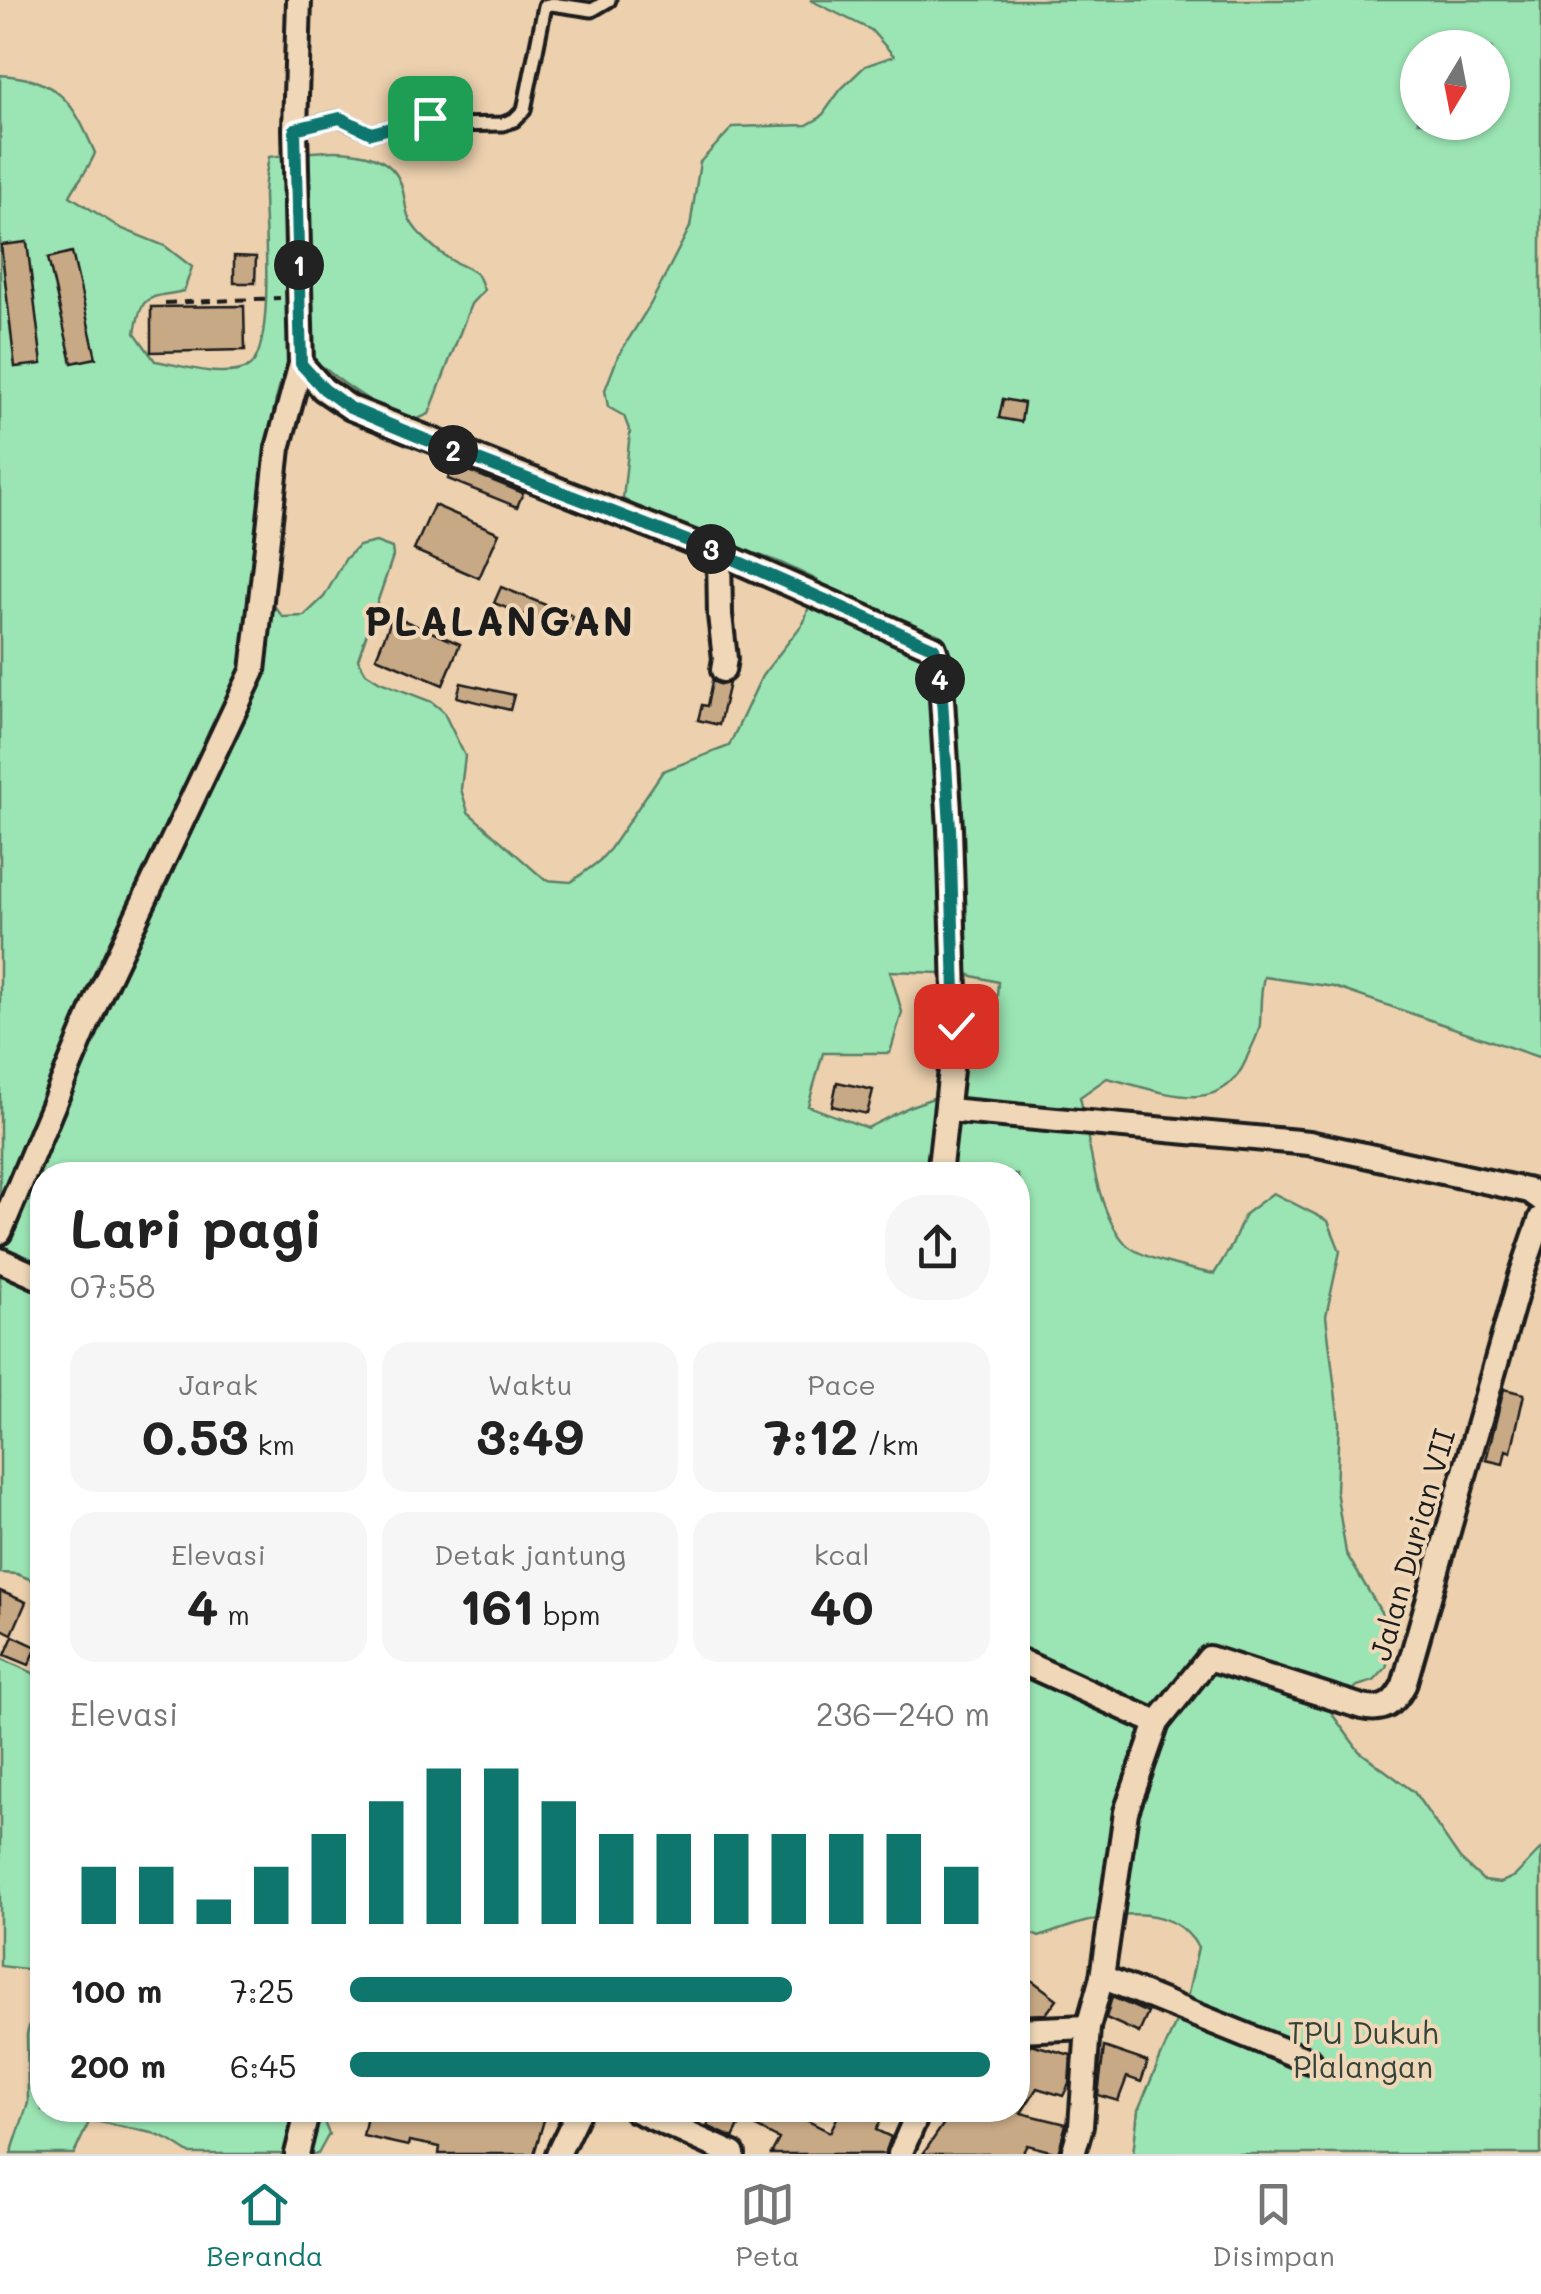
<!DOCTYPE html>
<html lang="id">
<meta charset="utf-8">
<style>
body{margin:0;font-family:Mali,sans-serif;background:#f6f6f6;color:#222;height:100vh;display:flex;flex-direction:column;font-size:38px;white-space:nowrap}
*{box-sizing:border-box;margin:0}
p{font-size:32px;color:#767676}
.icon{flex:none;width:55px;height:55px;fill:none;stroke:currentColor;stroke-width:2;stroke-linecap:round;stroke-linejoin:round}
.map{position:relative;flex:1;overflow:hidden}
.panel{position:absolute;left:30px;top:1162px;width:1000px;height:960px;display:flex;flex-direction:column;background:#fff;border-radius:40px;box-shadow:0 2px 8px #0004}
.panel>*{flex:none}
.needle{width:65px;rotate:190deg}
.fabs{position:absolute;left:1400px;top:30px;display:grid;gap:20px}
.fabs a{display:grid;place-items:center;width:110px;height:110px;border-radius:50%;background:#fff;box-shadow:0 2px 8px #0004;font-size:50px}
.pin{position:absolute;display:grid;place-items:center;width:85px;height:85px;color:#fff;margin:-42px;border-radius:20px;box-shadow:0 5px 15px #0006}
.km{position:absolute;width:50px;height:50px;margin:-25px;border-radius:50%;background:#222;color:#fff;font-size:28px;line-height:50px;text-align:center}
.round{display:grid;place-items:center;flex:none;width:105px;height:105px;border-radius:40px;background:#f6f6f6}
.summary{display:flex;align-items:center;justify-content:space-between;height:170px;padding:0 40px}
h1{font-size:55px;font-weight:700;line-height:75px}
.figures{display:grid;grid-template-columns:repeat(3,1fr);gap:15px;height:170px;padding:10px 40px}
.figures div{display:grid;align-content:center;border-radius:25px;background:#f6f6f6;text-align:center}
.figures b{font-size:50px;font-weight:700}
.figures small{font-size:28px;font-weight:400}
.figures p{font-size:28px}
.chart{height:280px;padding:20px 40px}
.chart p{display:flex;justify-content:space-between}
.chart svg{width:100%;height:180px;margin-top:10px;stroke:#0f766e;stroke-width:6}
ul{padding:0 40px;list-style:none;font-size:32px}
li{display:grid;grid-template-columns:160px 120px 1fr;align-items:center;height:75px}
li i{height:25px;border-radius:12px;background:#0f766e}
.menu{display:flex;justify-content:space-around;align-items:center;height:140px;border-top:2px solid #e0e0e0;background:#fff;font-size:28px;color:#767676}
.menu a{display:grid;justify-items:center;gap:5px}
.menu .active{color:#0f766e}
.map>svg:first-child{display:block}
.green{fill:#9be5b4;stroke:#5c8068;stroke-width:2.5;fill-rule:evenodd}
.building{fill:#c8a986;stroke:#1c1c1c;stroke-width:2.5}
.lines{fill:none;stroke-linecap:round;stroke-linejoin:round}
.service-casing{stroke:#1c1c1c;stroke-width:19}
.minor-casing{stroke:#1c1c1c;stroke-width:30}
.path{stroke:#1c1c1c;stroke-width:4;stroke-dasharray:10 8;stroke-linecap:butt}
.service{stroke:#efd7b7;stroke-width:11}
.minor{stroke:#efd7b7;stroke-width:22}
.route-casing{stroke:#fff;stroke-width:20}
.route{stroke:#0f766e;stroke-width:12}
.labels{text-anchor:middle;stroke-width:8;stroke-linejoin:round;paint-order:stroke}
.street-label{font-size:30px;fill:#1c1c1c;stroke:#efd7b7}
.park-label{font-size:30px;fill:#35443a;stroke:#efd7b7}
.district-label{font-size:40px;font-weight:bold;letter-spacing:2.5px;fill:#1c1c1c;stroke:#efd7b7}
</style>
<div class="map">
<svg width="1541" height="2154" viewBox="0 0 1541 2154">
<rect width="100%" height="100%" fill="#edd1ae"/>
<filter id="ink" filterUnits="userSpaceOnUse"><feTurbulence type="fractalNoise" baseFrequency=".01" numOctaves="2"/><feDisplacementMap in="SourceGraphic" scale="20" xChannelSelector="R" yChannelSelector="G"/><feConvolveMatrix kernelMatrix="1 2 1 2 8 2 1 2 1" color-interpolation-filters="sRGB"/></filter>
<g filter="url(#ink)">
<g class="green">
<path d="M810,0h731v1058l-207,-71 -70,-10c-4,15 -3,31 -4,47 -1,11 -10,25 -14,36 -26,61 -89,29 -139,18l-27,19c10,44 15,114 46,147 13,14 68,26 88,30l18,-29 13,-31 28,-21 55,28 12,30 -14,65 13,107 -3,67 10,63 35,59 9,40 -4,16 -12,13 -17,5 -25,28 27,37 55,41 46,67 24,22 16,2 15,-7 26,-27v305h-408l5,-44 50,-116 10,-47c-33,-56 -111,-27 -159,-10l-21,-9v-753h-976v409l-25,-10 -17,-1v-1498c60,4 73,27 95,78 -6,16 -17,27 -25,43l50,32 45,18 27,21 -8,24c-37,8 -42,1 -49,42l20,28c26,4 66,18 92,7 29,-14 17,-143 17,-173 0,-13 3,-26 5,-38 36,-4 110,-19 130,22 10,23 1,34 22,56 9,9 20,19 30,25 8,5 22,9 27,16 3,4 4,9 6,14l-13,14 -42,110c-5,2 -10,5 -15,6 -19,1 -76,-40 -91,-53l-42,14c-21,68 -15,144 -15,215l17,21 21,-1 20,-19 22,-39 13,-12 17,-4 16,6 1,8 -35,103 8,14 14,9 52,20 11,9 22,45 -4,33 7,23 77,68 26,2 27,-20 12,-13 53,-78 66,-25 33,-70 42,-54 13,-42 -38,-18 -112,-39 -44,-24 7,-67 -6,-16 -16,-9 -3,-17 13,-34 32,-51 40,-78 10,-65 33,-35 74,-2 14,-8 20,-28 24,-23 29,-10 -23,-26zM1418,48h74v74h-74zM890,971l74,3 34,8 -2,26 -22,11 -21,72 -42,15 -44,22 -59,-22 15,-53h67l12,-41z"/>
<polygon points="0,1658 42,1677 42,1971 0,1966"/>
<polygon points="31,2020 42,2025 42,2110 309,2110 322,2117 329,2134 318,2154 191,2154 169,2140 152,2133 90,2120 74,2154 11,2154 28,2103 27,2034"/>
</g>
<g class="building">
<polygon points="27,242 42,364 15,367 1,245"/>
<polygon points="72,252 96,358 72,363 48,258"/>
<polygon points="234,256 256,257 255,283 234,283"/>
<polygon points="244,306 245,350 151,352 151,307"/>
<polygon points="1003,399 1024,403 1021,422 999,418"/>
<polygon points="454,465 523,493 517,507 448,479"/>
<polygon points="434,505 499,533 479,578 414,550"/>
<polygon points="501,587 573,616 567,632 494,603"/>
<polygon points="393,616 460,644 443,685 376,657"/>
<polygon points="712,681 721,685 729,683 719,725 698,720 702,705 707,706"/>
<polygon points="461,683 514,695 510,710 457,697"/>
<polygon points="837,1082 873,1090 867,1114 832,1106"/>
<polygon points="1504,1389 1524,1394 1511,1452 1506,1450 1503,1464 1486,1460"/>
<polygon points="0,1591 26,1602 12,1634 0,1628"/>
<polygon points="13,1636 37,1647 29,1665 5,1655"/>
<polygon points="1018,1970 1057,1999 1046,2014 1018,2015"/>
<polygon points="1112,1997 1148,2013 1139,2033 1106,2018"/>
<polygon points="1030,2044 1071,2055 1069,2084 1063,2096 1037,2088 1021,2113 1066,2124 1058,2153 1027,2145 1022,2154 923,2154 953,2110 1018,2110 1018,2049 1028,2049"/>
<polygon points="1104,2047 1148,2062 1141,2082 1127,2077 1118,2101 1098,2095"/>
<polygon points="368,2110 547,2110 534,2154 439,2154 440,2147 409,2141 408,2146 363,2136"/>
<polygon points="715,2110 801,2110 798,2116 830,2132 841,2110 886,2110 876,2130 891,2137 885,2154 771,2154 779,2139 742,2120 733,2138 707,2126"/>
</g>
<g class="lines">
<g class="service-casing">
<polyline id="service" points="295,129 339,118 371,133 429,118 450,125 503,124 514,120 524,110 545,6 552,4 592,10 609,0"/>
</g>
<g class="minor-casing">
<g id="minor">
<polyline points="301,364 323,389 351,408 719,553 934,648 940,666 950,828 956,1026 939,1175"/>
<polyline points="719,553 720,615 725,659 723,670"/>
<polyline points="948,1110 1309,1143 1530,1191 1541,1199"/>
<polyline points="0,1232 98,998 253,671 278,448 301,364 295,129 299,0"/>
<polyline points="0,1260 42,1279"/>
<polyline points="1018,1660 1157,1723"/>
<polyline points="1102,1977 1310,2061"/>
<polyline points="1018,2030 1088,2027"/>
<polyline points="635,2110 733,2154"/>
<polyline points="297,2154 308,2110"/>
<polyline points="558,2154 579,2110"/>
<polyline points="900,2154 919,2110"/>
<path d="M1073,2154l8,-28 7,-99 14,-50 24,-165 31,-89 52,-65 153,49c22,5 32,-3 42,-22l117,-409 20,-58"/>
</g>
</g>
<polyline class="path" points="165,303 280,298"/>
<use href="#service" class="service"/>
<use href="#minor" class="minor"/>
</g>
</g>
<g class="lines" filter="url(#ink)">
<g class="route-casing">
<polyline id="route" points="430,118 371,133 340,118 295,129 301,364 324,389 350,408 424,439 719,553 934,648 940,666 950,828 956,1026"/>
</g>
<use href="#route" class="route"/>
</g>
<g class="labels">
<g class="street-label">
<text transform="translate(1413 1545) rotate(-74)" y="10">Jalan Durian VII</text>
</g>
<g class="park-label">
<text x="1363" y="2044">TPU Dukuh<tspan x="1363" dy="34">Plalangan</tspan></text>
</g>
<g class="district-label">
<text x="500" y="636">PLALANGAN</text>
</g>
</g>
</svg>
<div class="fabs">
<a><svg class="needle" viewBox="-14 -14 28 28"><path d="M0-13l5 13h-10z" fill="#e53935"/><path d="M0 13l5-13h-10z" fill="#767676"/></svg></a>
</div>
<div class="pin" style="left:430px;top:118px;background:#1e9e55"><svg class="icon" aria-label="arrive" viewBox="0 0 24 24"><path d="M6 21V4h12l-3 4 3 4H6"/></svg></div>
<div class="pin" style="left:956px;top:1026px;background:#d93025"><svg class="icon" aria-label="check" viewBox="0 0 24 24"><path d="M5 12l5 5 9-10"/></svg></div>
<b class="km" style="left:299px;top:265px">1</b>
<b class="km" style="left:453px;top:450px">2</b>
<b class="km" style="left:711px;top:549px">3</b>
<b class="km" style="left:940px;top:679px">4</b>
<section class="panel">
<div class="summary"><div><h1>Lari pagi</h1><p>07:58</p></div><a class="round"><svg class="icon" aria-label="share" viewBox="0 0 24 24"><path d="M12 15V3M7 8l5-5 5 5M5 13v7h14v-7"/></svg></a></div>
<div class="figures">
<div><p>Jarak</p><b>0.53<small> km</small></b></div>
<div><p>Waktu</p><b>3:49</b></div>
<div><p>Pace</p><b>7:12<small> /km</small></b></div>
</div>
<div class="figures">
<div><p>Elevasi</p><b>4<small> m</small></b></div>
<div><p>Detak jantung</p><b>161<small> bpm</small></b></div>
<div><p>kcal</p><b>40</b></div>
</div>
<div class="chart"><p><span>Elevasi</span>236–240 m</p>
<svg viewBox="0 0 160 44" preserveAspectRatio="none"><path d="M5 44V30M15 44V30M25 44V38M35 44V30M45 44V22M55 44V14M65 44V6M75 44V6M85 44V14M95 44V22M105 44V22M115 44V22M125 44V22M135 44V22M145 44V22M155 44V30"/></svg>
</div>
<ul>
<li><b>100 m</b>7:25<i style="width:69%"></i></li>
<li><b>200 m</b>6:45<i style="width:100%"></i></li>
</ul>
</section>
</div>
<nav class="menu">
<a class="active"><svg class="icon" aria-label="home" viewBox="0 0 24 24"><path d="M3 11l9-7 9 7M6 9v11h12V9"/></svg>Beranda</a>
<a><svg class="icon" aria-label="map" viewBox="0 0 24 24"><path d="M3 6l6-2 6 2 6-2v14l-6 2-6-2-6 2zM9 4v14M15 6v14"/></svg>Peta</a>
<a><svg class="icon" aria-label="saved" viewBox="0 0 24 24"><path d="M7 4h10v16l-5-4-5 4z"/></svg>Disimpan</a>
</nav>
